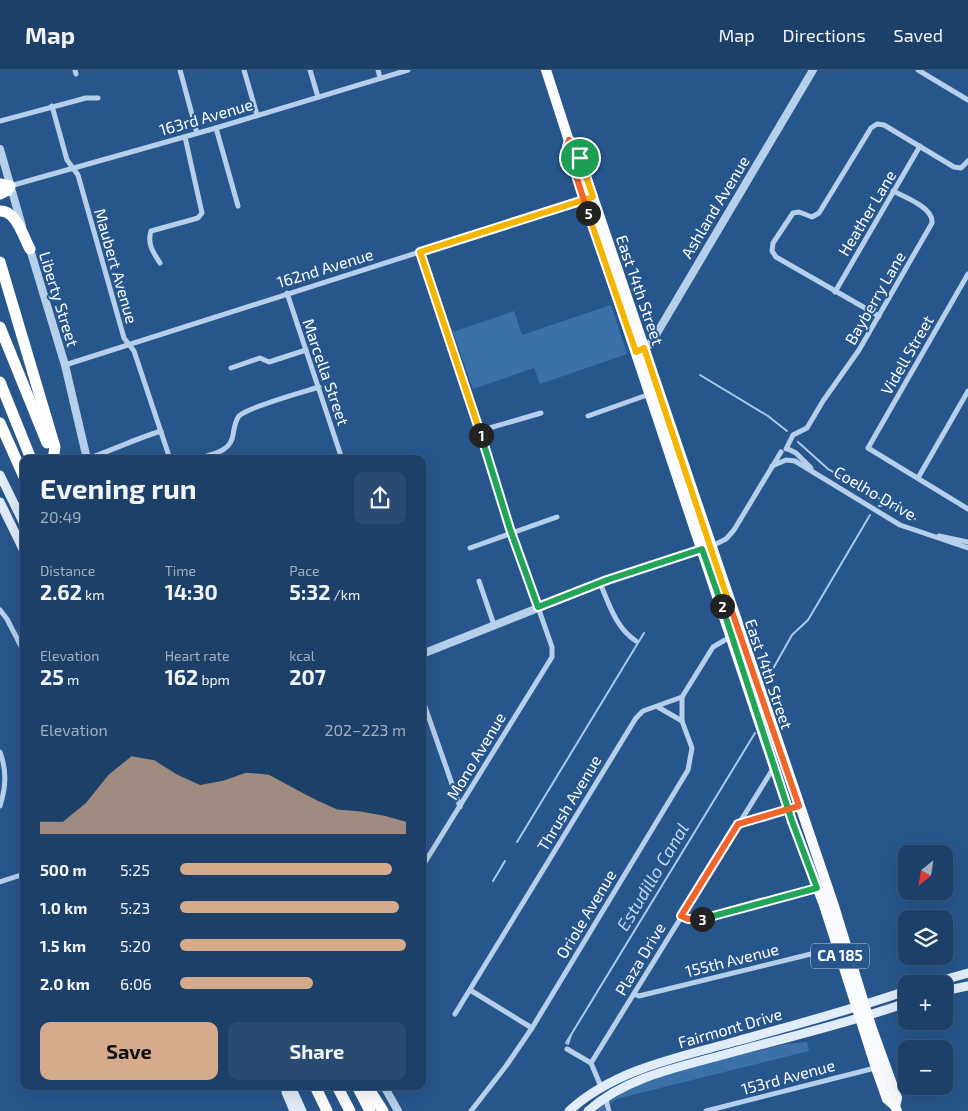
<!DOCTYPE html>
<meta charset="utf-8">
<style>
body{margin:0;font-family:"Exo 2",sans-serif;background:#2a4b71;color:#f1f3f6;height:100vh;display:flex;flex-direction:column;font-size:19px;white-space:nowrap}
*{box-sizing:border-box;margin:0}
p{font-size:16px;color:#a0afc0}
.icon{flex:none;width:28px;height:28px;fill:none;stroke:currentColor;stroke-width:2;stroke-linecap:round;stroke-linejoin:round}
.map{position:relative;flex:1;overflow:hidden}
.details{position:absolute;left:20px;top:385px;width:406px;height:635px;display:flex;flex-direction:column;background:#1d4069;border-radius:10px;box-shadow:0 5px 20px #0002,0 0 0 1px #3b597d}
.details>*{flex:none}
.needle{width:32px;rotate:210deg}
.tools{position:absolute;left:898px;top:775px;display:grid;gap:10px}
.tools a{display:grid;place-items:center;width:55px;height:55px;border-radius:10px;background:#1d4069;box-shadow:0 5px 20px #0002,0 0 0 1px #3b597d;font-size:25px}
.pin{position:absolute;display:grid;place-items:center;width:42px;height:42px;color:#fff;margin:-21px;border:2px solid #fff;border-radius:50%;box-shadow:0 1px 5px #0007}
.km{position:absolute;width:25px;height:25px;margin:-12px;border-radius:50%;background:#222;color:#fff;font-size:14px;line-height:25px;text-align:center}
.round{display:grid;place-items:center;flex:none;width:52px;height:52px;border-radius:10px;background:#2a4b71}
.summary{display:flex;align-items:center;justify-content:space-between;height:85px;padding:0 20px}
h1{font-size:28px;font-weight:700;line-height:38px}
.metrics{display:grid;grid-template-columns:repeat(3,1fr);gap:8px;height:85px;padding:5px 20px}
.metrics div{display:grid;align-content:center}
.metrics b{font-size:21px;font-weight:700}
.metrics small{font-size:14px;font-weight:400}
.metrics p{font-size:14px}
.chart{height:140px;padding:10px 20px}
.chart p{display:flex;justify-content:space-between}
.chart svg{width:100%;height:90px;margin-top:5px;fill:#d6ab8b;opacity:.7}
.cta{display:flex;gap:10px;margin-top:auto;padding:10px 20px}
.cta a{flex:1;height:58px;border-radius:10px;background:#d6ab8b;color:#111;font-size:20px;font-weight:700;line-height:58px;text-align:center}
.cta a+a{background:#2a4b71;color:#f1f3f6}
ul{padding:0 20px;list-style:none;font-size:16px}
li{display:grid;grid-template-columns:80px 60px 1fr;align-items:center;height:38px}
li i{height:12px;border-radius:6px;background:#d6ab8b}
header{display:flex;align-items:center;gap:30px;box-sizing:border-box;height:70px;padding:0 25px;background:#1d4069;border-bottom:1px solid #3b597d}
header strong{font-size:24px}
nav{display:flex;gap:28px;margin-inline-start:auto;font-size:18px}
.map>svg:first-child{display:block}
.green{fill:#3c70a8}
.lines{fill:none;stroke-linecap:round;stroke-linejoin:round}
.stream{stroke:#aacaea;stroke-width:2}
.minor{stroke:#b6cfea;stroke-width:5}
.tertiary{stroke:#b6cfea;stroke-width:8}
.secondary{stroke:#e0ecf8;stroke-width:9}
.primary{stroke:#f9fbfe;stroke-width:10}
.motorway{stroke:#fff;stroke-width:11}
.split-1-casing{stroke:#fff;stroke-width:10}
.split-2-casing{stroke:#fff;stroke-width:10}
.split-3-casing{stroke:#fff;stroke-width:10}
.split-4-casing{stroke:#fff;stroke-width:10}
.split-5-casing{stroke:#fff;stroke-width:10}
.split-6-casing{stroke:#fff;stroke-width:10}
.split-1{stroke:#f5b400;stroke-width:6}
.split-2{stroke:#22a559;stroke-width:6}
.split-3{stroke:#22a559;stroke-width:6}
.split-4{stroke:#f0652b;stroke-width:6}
.split-5{stroke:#f5b400;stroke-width:6}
.split-6{stroke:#f0652b;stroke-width:6}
.labels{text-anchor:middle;stroke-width:4;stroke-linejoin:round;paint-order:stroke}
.shield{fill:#27568c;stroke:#beccdc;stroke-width:1}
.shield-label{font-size:15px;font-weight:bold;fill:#fff}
.street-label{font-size:16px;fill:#fff;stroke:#27568c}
.water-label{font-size:18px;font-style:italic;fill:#c2d9f1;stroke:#27568c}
</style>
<header>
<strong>Map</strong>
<nav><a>Map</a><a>Directions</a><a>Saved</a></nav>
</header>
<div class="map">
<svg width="968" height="1041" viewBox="0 0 968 1041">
<rect width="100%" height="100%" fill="#27568c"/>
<g class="green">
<polygon points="611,235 627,284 540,314 534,298 473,319 453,262 514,241 522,265"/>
<path d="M807,972l2,9 -193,48 -11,9 1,3h-10c53,-43 126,-51 190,-67z"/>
</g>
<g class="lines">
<g class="stream">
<polyline points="700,305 768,346 787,361"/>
<polyline points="798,372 828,399 915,449"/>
<polyline points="879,436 889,435"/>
<polyline points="765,613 792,565 808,550 870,445"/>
<polyline points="517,772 644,563"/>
<polyline points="493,811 505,791"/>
<polyline points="566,973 755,663"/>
<polyline points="568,974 571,965"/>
</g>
<g class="minor">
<polyline points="75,0 76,4"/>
<polyline points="180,0 197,63"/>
<polyline points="244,0 257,45"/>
<polyline points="310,0 318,27"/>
<polyline points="378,0 380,8"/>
<polyline points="918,0 968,30"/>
<polyline points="52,36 67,90 78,105 124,268 134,281 170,389"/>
<polyline points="0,51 86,28 98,28"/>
<polyline points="216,58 238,136"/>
<polyline points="10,116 216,58 408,0"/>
<polyline points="420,182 512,463 552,577 552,587 422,797"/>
<path d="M160,193c-7,-11 -13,-19 -9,-32l47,-13 4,-5 -17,-76"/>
<polyline points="968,204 868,378 968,439"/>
<polyline points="835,222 920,76"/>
<polyline points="287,223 342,389"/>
<polyline points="879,246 776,187 772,181 773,173 793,143 799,142 812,147 819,143 871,58 877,54 884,55 954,97 961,98 968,91"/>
<polyline points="65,295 586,129"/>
<polyline points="231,298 260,288 269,292 306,280"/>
<polyline points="588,346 650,324"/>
<polyline points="479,361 541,343"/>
<path d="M786,379l7,-14 14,-7 16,-27 36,-51 73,-127c2,-15 -27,-26 -39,-32"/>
<polyline points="788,379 796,383 811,398"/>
<path d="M87,389c26,-9 48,-20 74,-28"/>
<path d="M198,389c13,-5 33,-7 35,-24 1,-6 2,-14 6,-19 9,-9 64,-24 80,-29"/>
<polyline points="772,396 786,390 795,391 900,455 968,478"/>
<polyline points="918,408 968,321"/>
<polyline points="939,466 968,472"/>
<polyline points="712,476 726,469 734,460 781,382"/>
<polyline points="470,478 557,447"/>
<polyline points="479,511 494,555"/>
<path d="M600,513c9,21 16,45 36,58"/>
<polyline points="0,540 7,549 24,582"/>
<polyline points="422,628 460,737"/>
<polyline points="658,637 682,651"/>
<path d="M0,682c7,19 6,35 0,54"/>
<polyline points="739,753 799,736"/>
<polyline points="0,812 24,804"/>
<polyline points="681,846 688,849 700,849 817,818"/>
<polyline points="470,920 532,958"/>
<polyline points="634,924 639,926 815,883 836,876"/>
<polyline points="455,944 636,648 643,641 682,627 713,577 732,566"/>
<polyline points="567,979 591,993 602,1019"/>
<polyline points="591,993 774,697"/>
<polyline points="605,1027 609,1041"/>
<polyline points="471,1041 506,996 532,958 688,700 692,678 682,651 682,627"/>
<polyline points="706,1041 875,998"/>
</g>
<g class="tertiary">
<polyline points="0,79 22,156"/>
<polyline points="29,176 65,295 87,389"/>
<polyline points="640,280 649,275 657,263 813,0"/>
<polyline points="422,584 606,511 706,478"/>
<polyline points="384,1016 398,1041"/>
</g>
<g class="secondary">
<polyline points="0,405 24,454"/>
<polyline points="0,432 24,481"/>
<polyline points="929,914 968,903"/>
<polyline points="944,921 968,916"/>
<polyline points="287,1016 286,1022 294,1041"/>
<polyline points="287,1017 292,1019 302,1041"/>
<path d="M569,1041c46,-42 111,-54 168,-70 57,-16 114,-31 169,-50"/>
<path d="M588,1041c37,-33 87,-43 135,-56 61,-17 123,-31 183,-52"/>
</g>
<g class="primary">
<polyline points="546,0 569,71 567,77 792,751 824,835 876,998 887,1029 895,1036 897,1041"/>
<polyline points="569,71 575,74 833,833 871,956 897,1028 895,1036"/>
</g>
<g class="motorway">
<polyline points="0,114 10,116 8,120 0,124"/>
<path d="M0,141c16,-1 23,25 30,38"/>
<polyline points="0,192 55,377 53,389"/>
<polyline points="0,257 47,373"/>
<polyline points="0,312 31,389"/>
<polyline points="0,353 24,407"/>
<polyline points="315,1016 327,1041"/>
<polyline points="337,1016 350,1041"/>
<polyline points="357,1016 370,1041"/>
<polyline points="367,1016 383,1041"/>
</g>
</g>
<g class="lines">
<g class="split-1-casing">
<polyline id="split-1" points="481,365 420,182 593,127 580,88"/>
</g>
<g class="split-2-casing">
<polyline id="split-2" points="481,365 510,459 538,537 607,510 702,479 722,536"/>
</g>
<g class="split-3-casing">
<polyline id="split-3" points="702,849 817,818 792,751 722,536"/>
</g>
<g class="split-4-casing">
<polyline id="split-4" points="702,849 688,849 681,846 738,754 799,736 726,524"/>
</g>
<g class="split-5-casing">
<polyline id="split-5" points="588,143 636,282 644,278 726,524"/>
</g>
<g class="split-6-casing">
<polyline id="split-6" points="580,88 575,74 569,70 567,77 588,143"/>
</g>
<use href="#split-1" class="split-1"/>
<use href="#split-2" class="split-2"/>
<use href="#split-3" class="split-3"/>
<use href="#split-4" class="split-4"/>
<use href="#split-5" class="split-5"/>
<use href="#split-6" class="split-6"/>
</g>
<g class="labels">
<rect class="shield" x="811" y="873.5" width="58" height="25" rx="4"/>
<g class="shield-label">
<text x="840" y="891">CA 185</text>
</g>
<g class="street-label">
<text transform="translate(206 47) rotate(-16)" y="6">163rd Avenue</text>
<text transform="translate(715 137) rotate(-59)" y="6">Ashland Avenue</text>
<text transform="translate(867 143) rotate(-59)" y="6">Heather Lane</text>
<text transform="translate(116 196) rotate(74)" y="6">Maubert Avenue</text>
<text transform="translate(325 198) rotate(-17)" y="6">162nd Avenue</text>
<text transform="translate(640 220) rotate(71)" y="6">East 14th Street</text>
<text transform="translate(875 228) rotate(-60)" y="6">Bayberry Lane</text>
<text transform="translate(59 229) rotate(73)" y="6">Liberty Street</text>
<text transform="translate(907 285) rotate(-60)" y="6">Videll Street</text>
<text transform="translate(326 302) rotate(71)" y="6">Marcella Street</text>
<text transform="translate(875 423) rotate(30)" y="6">Coelho Drive</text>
<text transform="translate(769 604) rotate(71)" y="6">East 14th Street</text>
<text transform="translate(476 686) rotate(-59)" y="6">Mono Avenue</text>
<text transform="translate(569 733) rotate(-59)" y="6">Thrush Avenue</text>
<text transform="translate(586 844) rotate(-59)" y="6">Oriole Avenue</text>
<text transform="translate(640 889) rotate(-59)" y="6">Plaza Drive</text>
<text transform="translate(732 890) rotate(-14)" y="6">155th Avenue</text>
<text transform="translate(730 958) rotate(-16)" y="6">Fairmont Drive</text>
<text transform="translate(788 1007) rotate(-15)" y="6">153rd Avenue</text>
</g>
<g class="water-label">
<text transform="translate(653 807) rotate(-59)" y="6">Estudillo Canal</text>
</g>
</g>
</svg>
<div class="tools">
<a><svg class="needle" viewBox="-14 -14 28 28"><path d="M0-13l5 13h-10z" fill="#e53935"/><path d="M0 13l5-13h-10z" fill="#a0afc0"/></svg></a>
<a><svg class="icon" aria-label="layers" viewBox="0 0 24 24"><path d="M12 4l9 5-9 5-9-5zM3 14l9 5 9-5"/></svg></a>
<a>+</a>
<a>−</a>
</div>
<div class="pin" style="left:580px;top:88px;background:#1e9e55"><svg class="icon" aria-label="arrive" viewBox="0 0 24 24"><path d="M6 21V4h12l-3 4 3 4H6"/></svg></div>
<b class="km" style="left:481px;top:365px">1</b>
<b class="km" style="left:722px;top:536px">2</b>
<b class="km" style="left:702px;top:849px">3</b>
<b class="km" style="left:588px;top:143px">5</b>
<section class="details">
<div class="summary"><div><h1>Evening run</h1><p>20:49</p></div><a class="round"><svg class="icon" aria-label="share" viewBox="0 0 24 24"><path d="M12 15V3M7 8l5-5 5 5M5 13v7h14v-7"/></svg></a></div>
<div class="metrics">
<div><p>Distance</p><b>2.62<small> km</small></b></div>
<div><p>Time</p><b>14:30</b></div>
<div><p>Pace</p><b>5:32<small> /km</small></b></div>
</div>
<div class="metrics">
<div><p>Elevation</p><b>25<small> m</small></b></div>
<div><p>Heart rate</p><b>162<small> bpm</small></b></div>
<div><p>kcal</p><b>207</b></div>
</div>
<div class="chart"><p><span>Elevation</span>202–223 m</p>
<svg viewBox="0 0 160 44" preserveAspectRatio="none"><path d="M0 44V38L10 38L20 29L30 15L40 6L50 8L60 15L70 20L80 18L90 14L100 15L110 21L120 27L130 32L140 33L150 35L160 38V44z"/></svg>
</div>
<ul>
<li><b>500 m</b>5:25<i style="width:94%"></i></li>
<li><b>1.0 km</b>5:23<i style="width:97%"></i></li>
<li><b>1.5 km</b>5:20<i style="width:100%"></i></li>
<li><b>2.0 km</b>6:06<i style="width:59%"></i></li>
</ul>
<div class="cta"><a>Save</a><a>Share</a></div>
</section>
</div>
